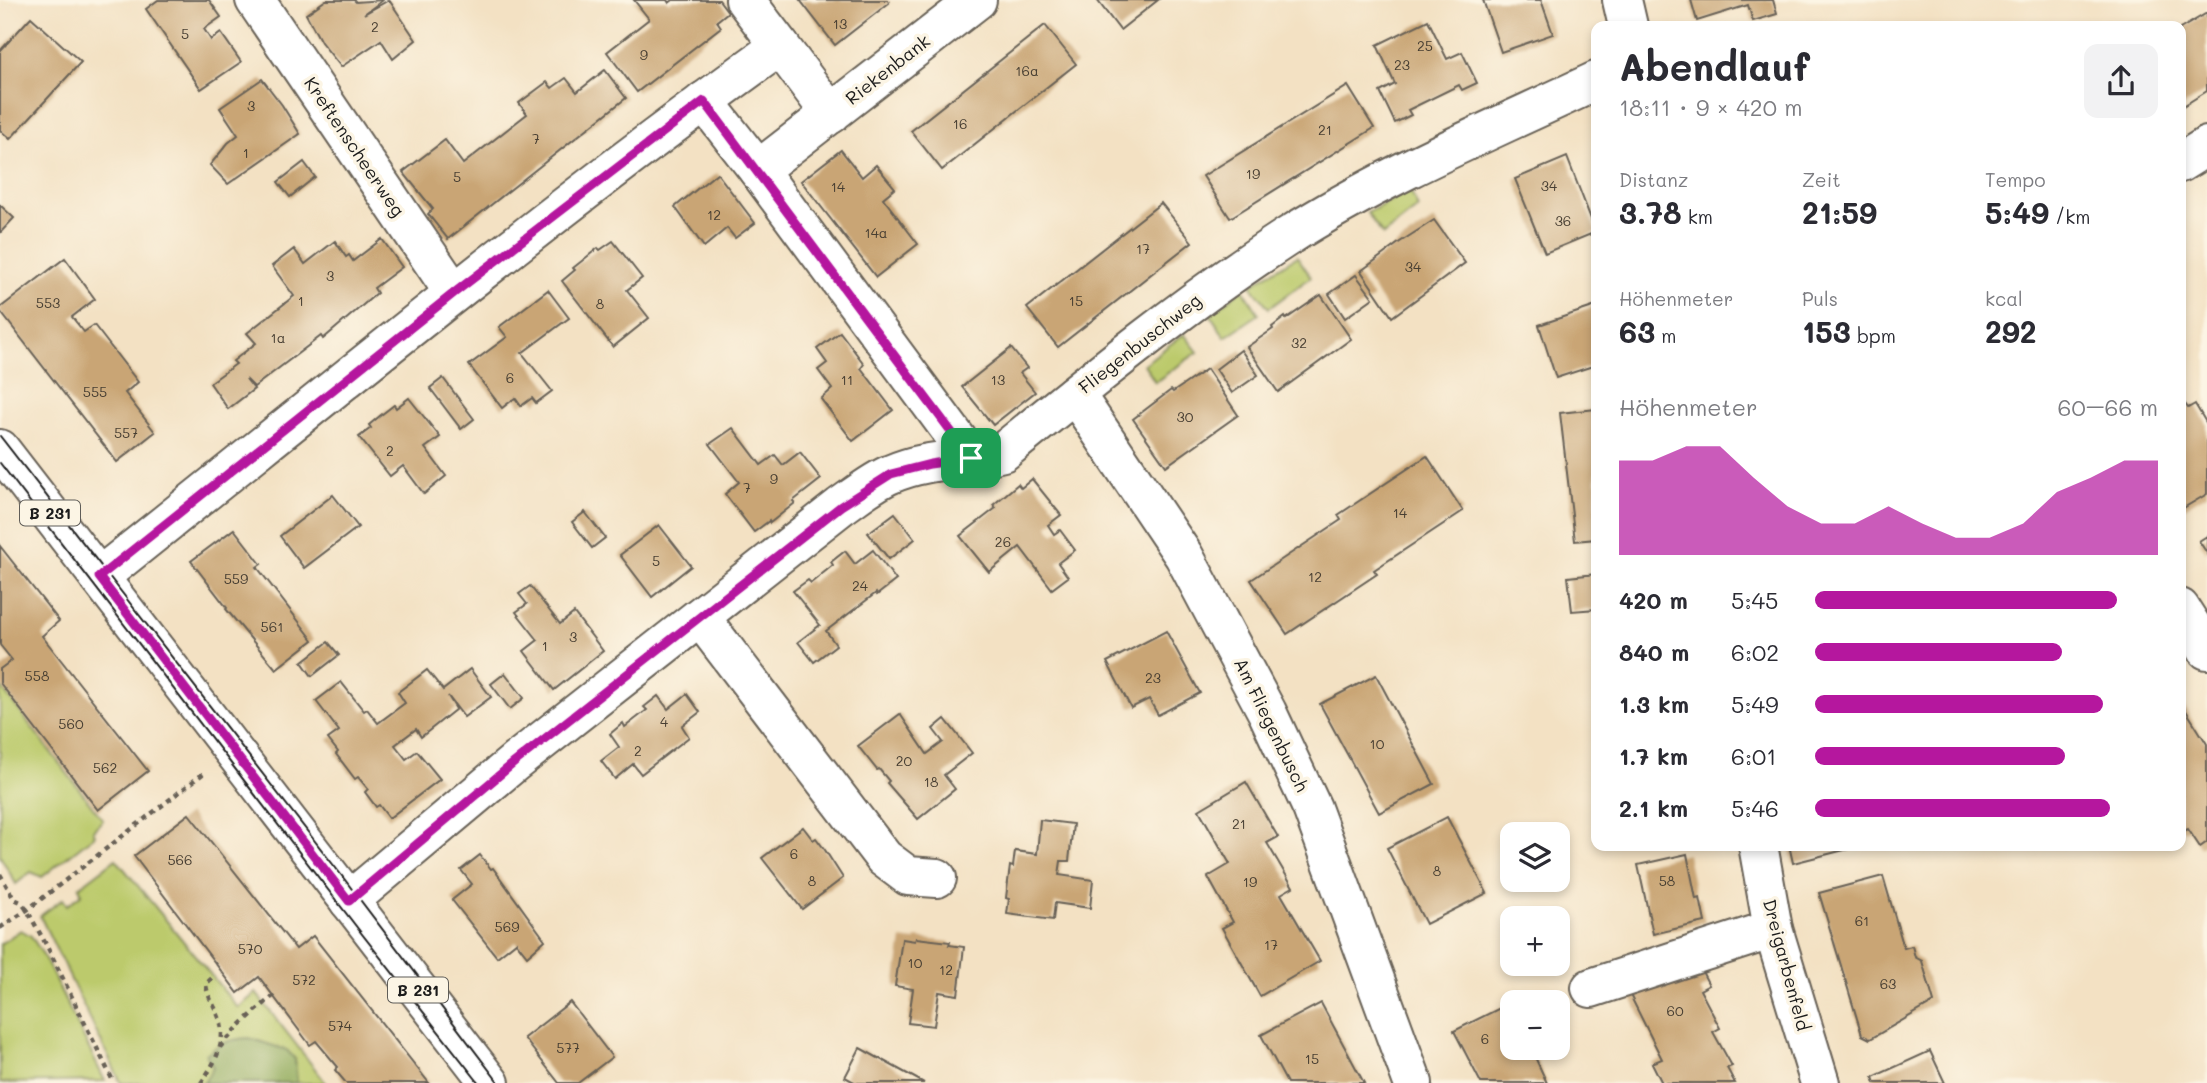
<!DOCTYPE html>
<html lang="de">
<meta charset="utf-8">
<style>
body{margin:0;font-family:Mali,sans-serif;background:#f2f2f3;color:#2b2b33;height:100vh;display:flex;flex-direction:column;font-size:26px;white-space:nowrap}
*{box-sizing:border-box;margin:0}
p{font-size:23px;color:#7c7c81}
.icon{flex:none;width:38px;height:38px;fill:none;stroke:currentColor;stroke-width:2;stroke-linecap:round;stroke-linejoin:round}
.map{position:relative;flex:1;overflow:hidden}
.drawer{position:absolute;left:1591px;top:21px;width:595px;height:830px;display:flex;flex-direction:column;background:#fff;border-radius:14px;box-shadow:0 4px 10px #0003}
.drawer>*{flex:none}
.tools{position:absolute;left:1500px;top:822px;display:grid;gap:14px}
.tools a{display:grid;place-items:center;width:70px;height:70px;border-radius:14px;background:#fff;box-shadow:0 4px 10px #0003;font-size:35px}
.pin{position:absolute;display:grid;place-items:center;width:60px;height:60px;color:#fff;margin:-30px;border-radius:14px;box-shadow:0 4px 10px #0006}
.round{display:grid;place-items:center;flex:none;width:74px;height:74px;border-radius:14px;background:#f2f2f3}
.summary{display:flex;align-items:center;justify-content:space-between;height:119px;padding:0 28px}
h1{font-size:38px;font-weight:700;line-height:52px}
.stats{display:grid;grid-template-columns:repeat(3,1fr);gap:10px;height:119px;padding:7px 28px}
.stats div{display:grid;align-content:center}
.stats b{font-size:30px;font-weight:700}
.stats small{font-size:19px;font-weight:400}
.stats p{font-size:19px}
.chart{height:196px;padding:14px 28px}
.chart p{display:flex;justify-content:space-between}
.chart svg{width:100%;height:126px;margin-top:7px;fill:#b5179e;opacity:.7}
ul{padding:0 28px;list-style:none;font-size:23px}
li{display:grid;grid-template-columns:112px 84px 1fr;align-items:center;height:52px}
li i{height:18px;border-radius:9px;background:#b5179e}
.map>svg:first-child{display:block}
.green{fill:#bcca6c;stroke:#6c7344;stroke-width:2}
.forest{fill:#95ae60;stroke:#58653e;stroke-width:2}
.building{fill:#c9a575}
.lines{fill:none;stroke-linecap:round;stroke-linejoin:round}
.minor-casing{stroke:#676156;stroke-width:42}
.major-casing{stroke:#676156;stroke-width:42}
.path{stroke:#676156;stroke-width:4.5;stroke-dasharray:5 5;stroke-linecap:butt}
.minor{stroke:#fff;stroke-width:38}
.major{stroke:#fff;stroke-width:38}
.tram{stroke:#1c1c1c;stroke-width:2}
.route-casing{stroke:#fff;stroke-width:14}
.route{stroke:#b5179e;stroke-width:9}
.labels{text-anchor:middle;stroke-width:7;stroke-linejoin:round;paint-order:stroke}
.number-label{font-size:14px;fill:#473e32}
.shield{fill:#fcf5e5;stroke:#5f5d58;stroke-width:2}
.shield-label{font-size:16px;font-weight:bold;fill:#1c1c1c}
.street-label{font-size:18px;fill:#1c1c1c;stroke:#fcf5e5}
</style>
<div class="map">
<svg width="2207" height="1083" viewBox="0 0 2207 1083">
<rect width="100%" height="100%" fill="#fcf5e5"/>
<filter id="ink" filterUnits="userSpaceOnUse"><feTurbulence type="fractalNoise" baseFrequency=".0143" numOctaves="2"/><feDisplacementMap in="SourceGraphic" scale="14" xChannelSelector="R" yChannelSelector="G"/><feConvolveMatrix kernelMatrix="1 2 1 2 8 2 1 2 1" color-interpolation-filters="sRGB"/></filter>
<filter id="wash" filterUnits="userSpaceOnUse"><feTurbulence type="fractalNoise" baseFrequency=".00686" numOctaves="4" result="noise"/><feDisplacementMap in="SourceGraphic" scale="28" xChannelSelector="R" yChannelSelector="G"/><feGaussianBlur stdDeviation="1.57" result="paint"/><feColorMatrix in="noise" values="0 0 0 0 0 0 0 0 0 0 0 0 0 0 0 0 0 1.4 0 .05"/><feComposite in="paint" operator="in"/></filter>
<g filter="url(#wash)">
<rect width="100%" height="100%" fill="#f3e1c3"/>
<g class="green">
<polygon points="1410,190 1418,208 1383,235 1367,213"/>
<polygon points="1297,256 1311,277 1269,308 1251,285"/>
<polygon points="1243,289 1259,314 1225,337 1210,314"/>
<polygon points="1184,334 1198,352 1155,382 1144,364"/>
<polygon points="0,686 103,820 93,830 95,835 42,877 31,872 16,884 0,856"/>
<polygon points="116,859 238,1008 256,993 326,1083 121,1083 40,916 63,899 67,905 82,894 79,887"/>
<polygon points="21,930 31,936 42,953 105,1081 0,1083 0,944"/>
</g>
<path class="forest" d="M249,1038l38,12 8,9 2,24h-93l9,-16 -7,-13c15,-11 24,-15 43,-16z"/>
<g id="blocks">
<g class="building">
<polygon points="158,0 209,0 221,17 204,29 211,40 221,33 241,62 201,89 146,9"/>
<polygon points="326,0 354,0 356,2 383,0 364,14 389,0 416,40 393,59 381,40 341,67 321,42 306,14"/>
<polygon points="634,0 667,0 669,3 673,0 719,0 728,12 717,21 721,27 637,92 607,52 649,19"/>
<polygon points="800,0 888,0 889,3 835,45"/>
<polygon points="1097,0 1158,0 1120,30"/>
<polygon points="1483,0 1541,0 1553,34 1501,52"/>
<polygon points="1691,0 1773,0 1777,14 1753,21 1748,5 1697,21"/>
<polygon points="2207,13 2207,91 2180,108 2180,29"/>
<polygon points="31,17 81,62 10,139 0,130 0,51"/>
<polygon points="1428,20 1447,59 1462,52 1477,83 1462,90 1459,85 1408,110 1411,115 1395,123 1380,92 1395,84 1377,45"/>
<polygon points="1045,25 1076,64 942,170 911,131"/>
<polygon points="605,70 626,98 448,239 428,214 433,209 403,172 445,140 463,164 527,114 519,103 547,82 552,88 566,78 577,92"/>
<polygon points="262,79 282,105 300,134 228,184 210,165 228,143 238,135 220,108"/>
<polygon points="1348,86 1374,128 1230,218 1203,176"/>
<polygon points="841,150 862,177 876,165 895,188 883,198 918,244 876,277 801,181"/>
<polygon points="1567,157 1596,232 1545,253 1515,179"/>
<polygon points="304,162 315,177 290,197 278,182"/>
<polygon points="717,173 755,223 735,238 727,228 704,247 675,207"/>
<polygon points="1161,203 1192,242 1058,347 1027,308"/>
<polygon points="0,205 14,218 0,233"/>
<polygon points="1434,220 1465,263 1392,317 1361,271 1400,242"/>
<polygon points="382,239 402,267 374,288 377,293 323,339 321,336 254,387 246,379 254,389 228,409 210,383 236,364 233,361 256,343 247,333 294,296 272,266 294,249 305,264 335,241 346,257 349,255 353,261"/>
<polygon points="613,241 642,278 627,290 649,318 613,347 562,281 575,270 573,268 598,248 600,250"/>
<polygon points="65,258 95,299 72,317 84,332 94,325 138,382 125,393 155,432 117,462 0,311 0,308"/>
<polygon points="1356,275 1373,298 1345,318 1329,294"/>
<polygon points="548,290 569,318 522,353 552,391 536,403 532,398 521,406 515,398 502,408 469,365 507,337 499,327"/>
<polygon points="1321,295 1351,339 1278,392 1247,347 1273,329 1272,327 1285,317 1286,319"/>
<polygon points="1596,306 1596,365 1556,378 1539,325"/>
<polygon points="840,332 864,364 861,368 893,410 853,441 821,399 832,389 818,370 827,363 817,349"/>
<polygon points="1011,348 1027,368 1020,373 1035,392 993,425 962,387"/>
<polygon points="1241,350 1258,375 1232,393 1216,369"/>
<polygon points="1207,369 1238,415 1166,466 1133,419 1171,390 1173,392"/>
<polygon points="443,378 474,419 461,429 430,388"/>
<polygon points="2180,397 2188,408 2195,404 2207,424 2207,494 2180,510"/>
<polygon points="409,398 440,437 425,448 446,476 424,494 403,466 390,476 359,437 371,428 369,425 381,415 394,405 396,408"/>
<polygon points="1596,409 1596,539 1575,541 1560,413"/>
<polygon points="733,428 761,465 775,455 783,465 800,452 821,479 793,501 795,503 770,523 769,521 754,532 725,494 739,482 710,444"/>
<polygon points="1427,456 1463,511 1374,570 1377,574 1287,634 1251,580 1341,520 1338,515"/>
<polygon points="1032,479 1061,515 1048,525 1054,534 1060,530 1075,550 1058,563 1068,577 1052,589 1020,547 989,572 960,536 996,508 993,505 1005,495 1018,484 1021,488"/>
<polygon points="333,495 358,527 304,568 280,536"/>
<polygon points="585,512 605,538 592,548 572,522"/>
<polygon points="895,513 915,539 889,559 868,533"/>
<polygon points="659,525 691,566 652,597 620,555"/>
<polygon points="234,529 261,564 257,567 313,640 276,669 226,609 227,608 191,561"/>
<polygon points="2207,536 2207,553 2199,541"/>
<polygon points="0,546 59,621 42,636 148,771 98,810 0,683 0,669 12,660 0,645"/>
<polygon points="873,550 896,580 877,595 876,593 826,631 836,645 814,662 798,642 820,625 793,591 808,580 811,583 833,565 831,562 845,551 855,564"/>
<polygon points="1596,574 1596,609 1572,611 1568,577"/>
<polygon points="530,586 560,624 574,613 603,651 554,690 524,651 538,640 516,612 527,604 519,594"/>
<polygon points="1166,631 1200,693 1158,715 1149,699 1131,708 1107,662"/>
<polygon points="328,642 339,655 312,676 302,662"/>
<polygon points="470,669 491,697 464,717 448,696 456,709 421,737 416,729 395,745 406,759 417,751 440,779 389,818 379,805 376,807 365,792 368,789 358,777 355,779 336,754 338,752 328,739 339,731 316,701 341,682 364,711 367,709 378,723 405,703 398,692 427,670 443,690"/>
<polygon points="505,673 524,698 510,709 491,684"/>
<polygon points="1376,675 1434,784 1379,813 1320,704"/>
<polygon points="687,694 700,712 682,726 689,737 641,774 633,764 615,779 601,761 619,747 610,734 623,723 625,727 647,710 644,707 658,696 668,709"/>
<polygon points="2180,701 2207,744 2207,842 2200,847 2188,829 2184,831 2180,826"/>
<polygon points="900,714 927,754 943,742 933,729 945,719 972,753 944,775 955,789 918,819 887,783 889,781 879,769 877,770 858,746"/>
<polygon points="1246,782 1278,837 1267,843 1293,887 1281,894 1320,961 1260,996 1222,928 1233,922 1208,877 1230,864 1199,810"/>
<polygon points="189,814 296,949 313,936 429,1083 346,1083 335,1070 338,1067 316,1041 310,1045 259,977 238,993 134,856"/>
<polygon points="1447,817 1487,893 1426,924 1387,848"/>
<polygon points="1040,820 1073,824 1069,861 1061,861 1059,875 1093,880 1090,908 1055,903 1053,920 1007,914 1009,899 1006,898 1010,866 1013,867 1015,851 1037,854"/>
<polygon points="803,827 813,840 816,838 825,850 843,878 802,909 762,858"/>
<polygon points="1789,845 1846,845 1848,849 1793,863"/>
<polygon points="1687,854 1696,899 1700,898 1705,922 1653,934 1638,865"/>
<polygon points="480,855 491,869 493,868 545,940 527,956 516,942 497,957 452,900 472,884 461,870"/>
<polygon points="1883,876 1904,948 1912,946 1915,957 1922,961 1934,1002 1870,1039 1862,1035 1819,893"/>
<polygon points="916,938 950,942 949,945 964,947 958,995 939,992 934,1026 908,1023 913,989 895,986 902,939 915,941"/>
<polygon points="1696,960 1709,985 1700,990 1720,1028 1713,1032 1732,1066 1727,1068 1735,1083 1662,1083 1652,1063 1662,1059 1630,995"/>
<polygon points="570,1002 612,1057 578,1083 559,1083 524,1038"/>
<polygon points="1512,1002 1512,1048 1536,1048 1540,1055 1535,1057 1547,1083 1481,1083 1454,1031"/>
<polygon points="1321,1003 1364,1083 1287,1083 1261,1035"/>
<polygon points="860,1048 924,1083 856,1083 845,1077"/>
<polygon points="1930,1051 1945,1083 1875,1083 1873,1077"/>
</g>
</g>
</g>
<g filter="url(#ink)">
<use href="#blocks" fill-opacity="0" stroke="#676156" stroke-width="2"/>
<g class="lines">
<g class="minor-casing">
<g id="minor">
<polyline points="255,0 454,293"/>
<polyline points="745,0 780,46"/>
<polyline points="1622,0 1628,26"/>
<polyline points="704,101 758,170 971,458"/>
<polyline points="2180,163 2207,146"/>
<polyline points="758,170 977,0"/>
<polyline points="1075,394 1184,556 1267,712 1312,808 1413,1083"/>
<path d="M99,577c225,-179 447,-363 681,-531l51,68"/>
<polyline points="2180,608 2207,650"/>
<polyline points="700,617 884,858 908,876 937,878"/>
<polyline points="1758,845 1773,929 1820,1083"/>
<path d="M349,901l166,-139 326,-256c16,-11 33,-25 50,-32 35,-16 76,-13 112,-22 92,-75 184,-150 284,-215 97,-62 205,-107 309,-156"/>
<polyline points="1591,988 1773,929"/>
</g>
</g>
<g class="major-casing">
<polyline id="major" points="0,449 490,1083"/>
</g>
<g class="path">
<polyline points="0,874 14,899 21,902 27,910 48,948 114,1083"/>
<polyline points="0,928 27,910 204,773"/>
<polyline points="220,1047 240,1025 273,996"/>
<path d="M201,1083c14,-20 28,-44 17,-68 -4,-11 -11,-19 -12,-31l6,-6"/>
</g>
<use href="#minor" class="minor"/>
<use href="#major" class="major"/>
<g class="tram">
<polyline points="0,436 342,876 499,1083"/>
<polyline points="0,463 362,934 479,1083"/>
</g>
</g>
</g>
<g class="lines" filter="url(#ink)">
<g class="route-casing">
<polygon id="route" points="704,101 971,458 930,464 891,474 841,506 515,762 349,901 99,577 454,293"/>
</g>
<use href="#route" class="route"/>
</g>
<g class="labels">
<g class="number-label">
<text x="840" y="29">13</text>
<text x="375" y="32">2</text>
<text x="185" y="39">5</text>
<text x="1425" y="51">25</text>
<text x="644" y="60">9</text>
<text x="1402" y="70">23</text>
<text x="1027" y="76">16a</text>
<text x="251" y="111">3</text>
<text x="960" y="129">16</text>
<text x="1325" y="135">21</text>
<text x="536" y="144">7</text>
<text x="246" y="158">1</text>
<text x="1253" y="179">19</text>
<text x="457" y="182">5</text>
<text x="1549" y="191">34</text>
<text x="838" y="192">14</text>
<text x="714" y="220">12</text>
<text x="1563" y="226">36</text>
<text x="876" y="238">14a</text>
<text x="1143" y="254">17</text>
<text x="1413" y="272">34</text>
<text x="330" y="281">3</text>
<text x="301" y="306">1</text>
<text x="1076" y="306">15</text>
<text x="48" y="308">553</text>
<text x="600" y="309">8</text>
<text x="278" y="343">1a</text>
<text x="1299" y="348">32</text>
<text x="510" y="383">6</text>
<text x="847" y="385">11</text>
<text x="998" y="385">13</text>
<text x="95" y="397">555</text>
<text x="1185" y="422">30</text>
<text x="126" y="438">557</text>
<text x="390" y="456">2</text>
<text x="774" y="484">9</text>
<text x="747" y="493">7</text>
<text x="1400" y="518">14</text>
<text x="1003" y="547">26</text>
<text x="656" y="566">5</text>
<text x="1315" y="582">12</text>
<text x="236" y="584">559</text>
<text x="860" y="591">24</text>
<text x="272" y="632">561</text>
<text x="573" y="642">3</text>
<text x="545" y="651">1</text>
<text x="37" y="681">558</text>
<text x="1153" y="683">23</text>
<text x="664" y="727">4</text>
<text x="71" y="729">560</text>
<text x="1377" y="749">10</text>
<text x="638" y="756">2</text>
<text x="904" y="766">20</text>
<text x="105" y="773">562</text>
<text x="931" y="787">18</text>
<text x="1239" y="829">21</text>
<text x="794" y="859">6</text>
<text x="180" y="865">566</text>
<text x="1437" y="876">8</text>
<text x="812" y="886">8</text>
<text x="1667" y="886">58</text>
<text x="1250" y="887">19</text>
<text x="1862" y="926">61</text>
<text x="507" y="932">569</text>
<text x="1271" y="950">17</text>
<text x="250" y="954">570</text>
<text x="915" y="968">10</text>
<text x="946" y="975">12</text>
<text x="304" y="985">572</text>
<text x="1888" y="989">63</text>
<text x="1675" y="1016">60</text>
<text x="340" y="1031">574</text>
<text x="1485" y="1044">6</text>
<text x="568" y="1053">577</text>
<text x="1312" y="1064">15</text>
</g>
<g class="shield">
<rect x="20" y="500.5" width="60" height="25" rx="5"/>
<rect x="388" y="977.5" width="60" height="25" rx="5"/>
</g>
<g class="shield-label">
<text x="50" y="519">B 231</text>
<text x="418" y="996">B 231</text>
</g>
<g class="street-label">
<text transform="translate(888 70) rotate(-38)" y="6">Riekenbank</text>
<text transform="translate(354 147) rotate(56)" y="6">Kreftenscheerweg</text>
<text transform="translate(1140 344) rotate(-38)" y="6">Fliegenbuschweg</text>
<text transform="translate(1271 725) rotate(64)" y="6">Am Fliegenbusch</text>
<text transform="translate(1786 965) rotate(75)" y="6">Dreigarbenfeld</text>
</g>
</g>
</svg>
<div class="tools">
<a><svg class="icon" aria-label="layers" viewBox="0 0 24 24"><path d="M12 4l9 5-9 5-9-5zM3 14l9 5 9-5"/></svg></a>
<a>+</a>
<a>−</a>
</div>
<div class="pin" style="left:971px;top:458px;background:#1e9e55"><svg class="icon" aria-label="arrive" viewBox="0 0 24 24"><path d="M6 21V4h12l-3 4 3 4H6"/></svg></div>
<section class="drawer">
<div class="summary"><div><h1>Abendlauf</h1><p>18:11 · 9 × 420 m</p></div><a class="round"><svg class="icon" aria-label="share" viewBox="0 0 24 24"><path d="M12 15V3M7 8l5-5 5 5M5 13v7h14v-7"/></svg></a></div>
<div class="stats">
<div><p>Distanz</p><b>3.78<small> km</small></b></div>
<div><p>Zeit</p><b>21:59</b></div>
<div><p>Tempo</p><b>5:49<small> /km</small></b></div>
</div>
<div class="stats">
<div><p>Höhenmeter</p><b>63<small> m</small></b></div>
<div><p>Puls</p><b>153<small> bpm</small></b></div>
<div><p>kcal</p><b>292</b></div>
</div>
<div class="chart"><p><span>Höhenmeter</span>60–66 m</p>
<svg viewBox="0 0 160 44" preserveAspectRatio="none"><path d="M0 44V11L10 11L20 6L30 6L40 17L50 27L60 33L70 33L80 27L90 33L100 38L110 38L120 33L130 22L140 17L150 11L160 11V44z"/></svg>
</div>
<ul>
<li><b>420 m</b>5:45<i style="width:88%"></i></li>
<li><b>840 m</b>6:02<i style="width:72%"></i></li>
<li><b>1.3 km</b>5:49<i style="width:84%"></i></li>
<li><b>1.7 km</b>6:01<i style="width:73%"></i></li>
<li><b>2.1 km</b>5:46<i style="width:86%"></i></li>
</ul>
</section>
</div>
